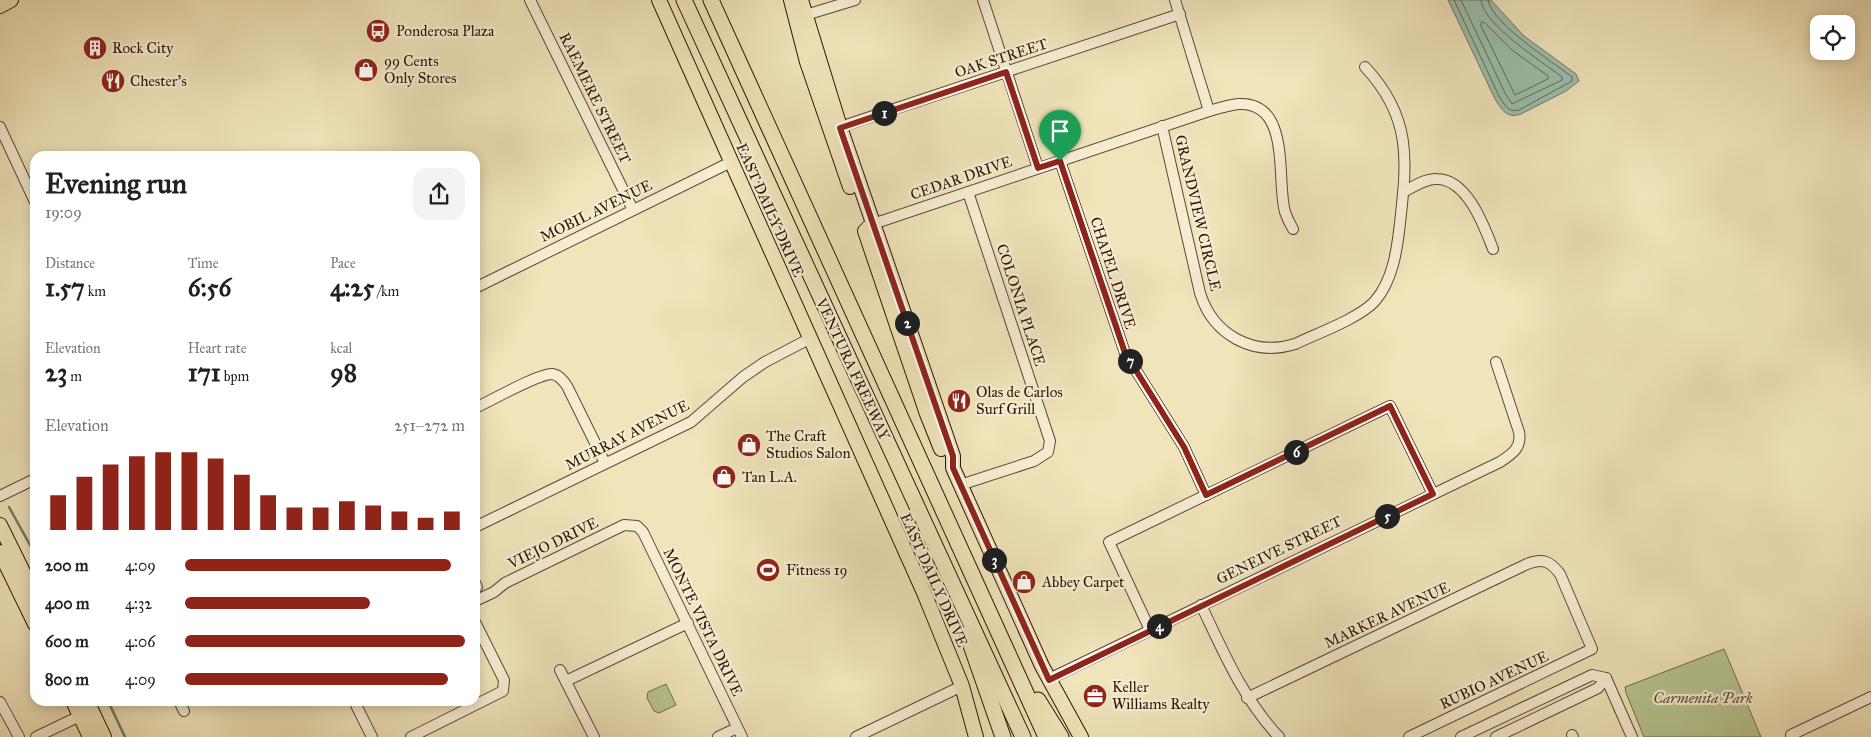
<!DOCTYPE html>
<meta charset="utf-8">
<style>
body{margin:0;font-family:"IM FELL Great Primer",serif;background:#f2f2f2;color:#202124;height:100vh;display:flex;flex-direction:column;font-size:19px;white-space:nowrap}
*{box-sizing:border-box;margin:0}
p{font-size:16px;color:#757577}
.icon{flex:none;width:28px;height:28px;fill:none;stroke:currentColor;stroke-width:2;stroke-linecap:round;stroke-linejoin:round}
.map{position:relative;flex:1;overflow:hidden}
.side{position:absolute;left:30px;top:151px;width:450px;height:555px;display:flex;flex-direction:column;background:#fff;border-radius:15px;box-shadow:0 2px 12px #0003}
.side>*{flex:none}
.buttons{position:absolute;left:1810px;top:15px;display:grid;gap:10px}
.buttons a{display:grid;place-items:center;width:45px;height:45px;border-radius:10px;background:#fff;box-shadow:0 2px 12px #0003;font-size:25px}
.pin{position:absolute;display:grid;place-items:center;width:42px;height:42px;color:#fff;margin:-51px -21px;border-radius:50% 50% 50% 0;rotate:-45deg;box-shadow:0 0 5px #0007}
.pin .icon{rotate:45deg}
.km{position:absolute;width:25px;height:25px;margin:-12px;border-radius:50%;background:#222;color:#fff;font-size:14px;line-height:25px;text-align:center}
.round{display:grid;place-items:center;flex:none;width:52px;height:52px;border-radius:15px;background:#f2f2f2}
.summary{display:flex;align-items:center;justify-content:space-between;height:85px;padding:0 15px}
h1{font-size:28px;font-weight:700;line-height:38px}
.figures{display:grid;grid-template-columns:repeat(3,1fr);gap:8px;height:85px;padding:5px 15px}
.figures div{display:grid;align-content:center}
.figures b{font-size:25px;font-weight:700}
.figures small{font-size:14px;font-weight:400}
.figures p{font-size:14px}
.chart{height:140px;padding:10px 15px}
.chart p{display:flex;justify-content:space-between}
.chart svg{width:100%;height:90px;margin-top:5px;stroke:#8f2418;stroke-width:6}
ul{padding:0 15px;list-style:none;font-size:16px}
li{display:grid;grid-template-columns:80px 60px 1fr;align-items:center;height:38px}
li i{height:12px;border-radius:6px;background:#8f2418}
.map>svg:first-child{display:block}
.green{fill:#b6c592;stroke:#726c4a}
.water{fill:#9bbfac;stroke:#707a68}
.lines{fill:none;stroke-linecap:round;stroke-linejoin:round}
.shore{stroke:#656957;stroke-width:1}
.stream{stroke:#707a68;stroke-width:2.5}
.minor-casing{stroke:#5f4730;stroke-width:12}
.major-casing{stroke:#2f1302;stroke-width:16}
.highway-casing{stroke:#2f1302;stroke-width:17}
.minor{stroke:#f5edd2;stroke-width:10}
.major{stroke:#f0e4ba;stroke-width:14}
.highway{stroke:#f0e4ba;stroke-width:15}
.route-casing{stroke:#fff;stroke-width:10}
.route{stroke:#8f2418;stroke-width:6}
.labels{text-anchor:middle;stroke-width:4.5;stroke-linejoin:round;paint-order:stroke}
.poi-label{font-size:15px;fill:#2f1302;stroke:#f5edd2;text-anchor:start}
.street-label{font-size:15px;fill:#2f1302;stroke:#f5edd2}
.park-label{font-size:15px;font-style:italic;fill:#5e5134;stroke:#f5edd2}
</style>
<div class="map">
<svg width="1871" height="737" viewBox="0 0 1871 737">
<rect width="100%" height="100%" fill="#f0e4ba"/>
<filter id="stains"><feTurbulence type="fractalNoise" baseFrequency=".004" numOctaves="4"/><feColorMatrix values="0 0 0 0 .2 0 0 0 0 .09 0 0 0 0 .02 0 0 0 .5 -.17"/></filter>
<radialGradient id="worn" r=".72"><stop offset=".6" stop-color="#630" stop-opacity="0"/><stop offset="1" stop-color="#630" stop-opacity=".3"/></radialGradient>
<g class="green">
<polygon points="1724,649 1761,737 1644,737 1626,693 1625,687"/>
<polygon points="666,684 676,705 659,713 654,711 647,698 648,692"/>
</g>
<path class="water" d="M1448,0h43l33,36 52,38 3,7 -13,10 -45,23c-14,5 -19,-4 -26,-15z"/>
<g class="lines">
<g class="shore">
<path d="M1454,0l45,96c6,9 9,17 20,14l53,-29v-4c-19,-15 -81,-54 -84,-77"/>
<path d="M1461,0l44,93 7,11 50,-24v-3c-19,-15 -79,-52 -81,-77"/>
<polygon points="1482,22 1485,23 1512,50 1548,76 1548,79 1515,95 1481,26"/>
</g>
<g class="stream">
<polyline points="9,507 35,554"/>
<polyline points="108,701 125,737"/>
</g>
<g class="minor-casing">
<g id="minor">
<polyline points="530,0 633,210"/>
<polyline points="983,0 1038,168"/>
<polyline points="1175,0 1209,111"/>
<polyline points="799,17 855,0"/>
<path d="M1162,126l38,167c13,42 53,64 95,51 21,-10 65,-26 80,-43 18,-21 22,-51 25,-78 7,-63 12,-106 -35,-156"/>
<polyline points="0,127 35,202"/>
<polyline points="834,129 1180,14"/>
<polyline points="1060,161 1125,353 1184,447 1206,495"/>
<path d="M1405,191c10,-5 21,-13 32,-12 30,0 47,47 56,70"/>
<path d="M867,226l342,-115c10,-3 20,-6 30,-7 53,-2 37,77 46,108 2,6 5,12 8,17"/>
<polyline points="475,288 731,162"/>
<path d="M475,408c16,-7 62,-34 77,-34 7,1 11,6 15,12l38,77"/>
<polyline points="960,485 1034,461 1048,452 1050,441 968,192"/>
<polyline points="0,496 35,479"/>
<polyline points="475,527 691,422 743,377 765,362 809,339"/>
<polyline points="475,583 477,587"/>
<polyline points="475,601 494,592 505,583 624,525 637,526 643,532 742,737"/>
<path d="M1201,605c22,46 42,94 78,132"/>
<polyline points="1150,630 1109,542 1390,406 1433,494"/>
<polyline points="560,670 594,737"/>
<polyline points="1606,678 1632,737"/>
<path d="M1049,679l451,-217c12,-8 22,-14 19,-30l-23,-70"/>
<polyline points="566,681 688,623"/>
<path d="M1247,698l280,-134c16,-6 23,-3 33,10l32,75 -183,88"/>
<polyline points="179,701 184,711"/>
<polyline points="354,701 372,737"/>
<polyline points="0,702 19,737"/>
<polyline points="1572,735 1573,737"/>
<polyline points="1791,735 1871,697"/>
<polyline points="36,737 80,716"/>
<polyline points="411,737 503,691 504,680 475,622"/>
<polyline points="718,737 737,728"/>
<polyline points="856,737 962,686"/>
<polyline points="1461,737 1592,675 1606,678"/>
<polyline points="1496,737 1598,688 1606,678"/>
</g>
</g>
<g class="major-casing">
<g id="major">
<polyline points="659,0 925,595 962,686 976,737"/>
<polyline points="791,0 807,62 850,187"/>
<polyline points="801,0 840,127 953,456 953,468 1042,666 1081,737"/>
<polyline points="0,6 11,0"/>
<polyline points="865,231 927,414 941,449"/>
<polyline points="0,525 35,596"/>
<polyline points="0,552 35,624"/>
<polyline points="73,701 90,737"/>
<polyline points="87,701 104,737"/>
</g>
</g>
<g class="highway-casing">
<g id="highway">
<polyline points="684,0 1023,737"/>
<polyline points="711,0 1046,737"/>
<polyline points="967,634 1003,737"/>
<polyline points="1038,700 1061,737"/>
</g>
</g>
<use href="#minor" class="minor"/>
<use href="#major" class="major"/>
<use href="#highway" class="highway"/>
</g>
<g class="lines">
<g class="route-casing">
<polygon id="route" points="1006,72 1038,168 1060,161 1125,353 1184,447 1206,495 1390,406 1433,494 1049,680 953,468 953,456 840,128"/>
</g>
<use href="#route" class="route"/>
</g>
<defs>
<g id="bus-disc" transform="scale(1.25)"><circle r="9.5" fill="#8f2418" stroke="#f5edd2"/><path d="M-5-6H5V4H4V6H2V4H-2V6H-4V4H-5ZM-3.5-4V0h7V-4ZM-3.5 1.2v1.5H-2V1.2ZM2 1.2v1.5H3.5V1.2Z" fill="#fff"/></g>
<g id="building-disc" transform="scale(1.25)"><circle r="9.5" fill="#8f2418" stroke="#f5edd2"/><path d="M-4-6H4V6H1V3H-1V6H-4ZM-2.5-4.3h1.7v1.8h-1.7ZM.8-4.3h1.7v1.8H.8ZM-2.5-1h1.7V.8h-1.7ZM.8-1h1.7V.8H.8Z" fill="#fff"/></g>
<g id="shop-disc" transform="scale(1.25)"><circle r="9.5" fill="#8f2418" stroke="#f5edd2"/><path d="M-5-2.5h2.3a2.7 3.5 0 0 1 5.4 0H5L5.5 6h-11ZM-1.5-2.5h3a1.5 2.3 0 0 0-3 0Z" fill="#fff"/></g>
<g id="restaurant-disc" transform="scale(1.25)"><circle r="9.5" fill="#8f2418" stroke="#f5edd2"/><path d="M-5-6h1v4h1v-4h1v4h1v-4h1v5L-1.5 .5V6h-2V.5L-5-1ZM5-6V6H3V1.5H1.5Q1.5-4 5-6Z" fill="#fff"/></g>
<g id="stadium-disc" transform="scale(1.25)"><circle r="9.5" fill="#8f2418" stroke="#f5edd2"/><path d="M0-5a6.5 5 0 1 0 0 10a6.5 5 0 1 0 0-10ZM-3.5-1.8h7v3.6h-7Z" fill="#fff"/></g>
<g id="office-disc" transform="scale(1.25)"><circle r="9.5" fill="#8f2418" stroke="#f5edd2"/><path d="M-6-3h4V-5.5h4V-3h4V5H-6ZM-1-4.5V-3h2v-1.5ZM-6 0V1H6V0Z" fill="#fff"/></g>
</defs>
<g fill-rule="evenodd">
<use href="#bus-disc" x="378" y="31"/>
<use href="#building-disc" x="95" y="48"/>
<use href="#shop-disc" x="366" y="70"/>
<use href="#restaurant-disc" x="113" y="81"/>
<use href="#restaurant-disc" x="959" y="401"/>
<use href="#shop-disc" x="749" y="445"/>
<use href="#shop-disc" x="724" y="477"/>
<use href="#stadium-disc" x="768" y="570"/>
<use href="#shop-disc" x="1024" y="582"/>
<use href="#office-disc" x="1095" y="696"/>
</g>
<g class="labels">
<g class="poi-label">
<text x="396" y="36">Ponderosa Plaza</text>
<text x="112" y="53">Rock City</text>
<text x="384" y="66">99 Cents<tspan x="384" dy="17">Only Stores</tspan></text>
<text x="130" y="86">Chester's</text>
<text x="976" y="397">Olas de Carlos<tspan x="976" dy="17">Surf Grill</tspan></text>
<text x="766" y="441">The Craft<tspan x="766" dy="17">Studios Salon</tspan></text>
<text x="742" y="482">Tan L.A.</text>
<text x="786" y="575">Fitness 19</text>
<text x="1042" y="587">Abbey Carpet</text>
<text x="1112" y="692">Keller<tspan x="1112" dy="17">Williams Realty</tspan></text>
</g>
<g class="street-label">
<text transform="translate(1001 58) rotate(-18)" y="5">OAK STREET</text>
<text transform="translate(595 98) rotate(64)" y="5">RAEMERE STREET</text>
<text transform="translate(961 178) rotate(-19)" y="5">CEDAR DRIVE</text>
<text transform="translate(770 210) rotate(66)" y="5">EAST DAILY DRIVE</text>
<text transform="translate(596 211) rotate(-26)" y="5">MOBIL AVENUE</text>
<text transform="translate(1198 213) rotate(77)" y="5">GRANDVIEW CIRCLE</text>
<text transform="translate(1113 273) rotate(72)" y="5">CHAPEL DRIVE</text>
<text transform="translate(1021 305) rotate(72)" y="5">COLONIA PLACE</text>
<text transform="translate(853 369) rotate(65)" y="5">VENTURA FREEWAY</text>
<text transform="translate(627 435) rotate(-27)" y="5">MURRAY AVENUE</text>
<text transform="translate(553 543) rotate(-26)" y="5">VIEJO DRIVE</text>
<text transform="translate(1279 550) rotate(-26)" y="5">GENEIVE STREET</text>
<text transform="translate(934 580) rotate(66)" y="5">EAST DAILY DRIVE</text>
<text transform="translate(1387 615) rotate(-25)" y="5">MARKER AVENUE</text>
<text transform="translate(703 622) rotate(64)" y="5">MONTE VISTA DRIVE</text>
<text transform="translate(1494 680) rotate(-25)" y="5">RUBIO AVENUE</text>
</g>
<g class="park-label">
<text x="1703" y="703">Carmenita Park</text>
</g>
</g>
<rect width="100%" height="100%" filter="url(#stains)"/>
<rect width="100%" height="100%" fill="url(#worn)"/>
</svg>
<div class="buttons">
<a><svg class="icon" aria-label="locate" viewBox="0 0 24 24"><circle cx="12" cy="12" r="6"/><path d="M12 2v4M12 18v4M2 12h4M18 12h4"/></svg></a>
</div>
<div class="pin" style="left:1060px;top:161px;background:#1e9e55"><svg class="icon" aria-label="arrive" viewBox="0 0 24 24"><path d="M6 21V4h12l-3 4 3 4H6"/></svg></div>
<b class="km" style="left:884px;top:113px">1</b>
<b class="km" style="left:907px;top:323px">2</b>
<b class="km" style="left:994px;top:560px">3</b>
<b class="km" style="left:1159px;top:626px">4</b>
<b class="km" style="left:1387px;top:516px">5</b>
<b class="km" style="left:1296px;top:452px">6</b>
<b class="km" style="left:1130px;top:361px">7</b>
<section class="side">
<div class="summary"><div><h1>Evening run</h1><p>19:09</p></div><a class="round"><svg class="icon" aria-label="share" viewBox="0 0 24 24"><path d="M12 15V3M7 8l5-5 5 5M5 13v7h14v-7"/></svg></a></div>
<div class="figures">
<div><p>Distance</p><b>1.57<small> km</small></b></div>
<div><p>Time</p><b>6:56</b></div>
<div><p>Pace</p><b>4:25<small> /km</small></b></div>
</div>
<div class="figures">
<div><p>Elevation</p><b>23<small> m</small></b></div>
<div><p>Heart rate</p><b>171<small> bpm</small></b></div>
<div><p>kcal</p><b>98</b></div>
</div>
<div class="chart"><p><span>Elevation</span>251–272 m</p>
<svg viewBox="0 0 160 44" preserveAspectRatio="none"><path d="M5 44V27M15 44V18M25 44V12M35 44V8M45 44V6M55 44V6M65 44V9M75 44V17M85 44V27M95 44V33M105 44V33M115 44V30M125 44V32M135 44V35M145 44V38M155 44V35"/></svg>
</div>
<ul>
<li><b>200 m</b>4:09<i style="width:95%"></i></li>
<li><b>400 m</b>4:32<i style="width:66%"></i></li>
<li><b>600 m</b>4:06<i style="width:100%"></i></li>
<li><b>800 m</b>4:09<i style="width:94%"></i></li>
</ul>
</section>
</div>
